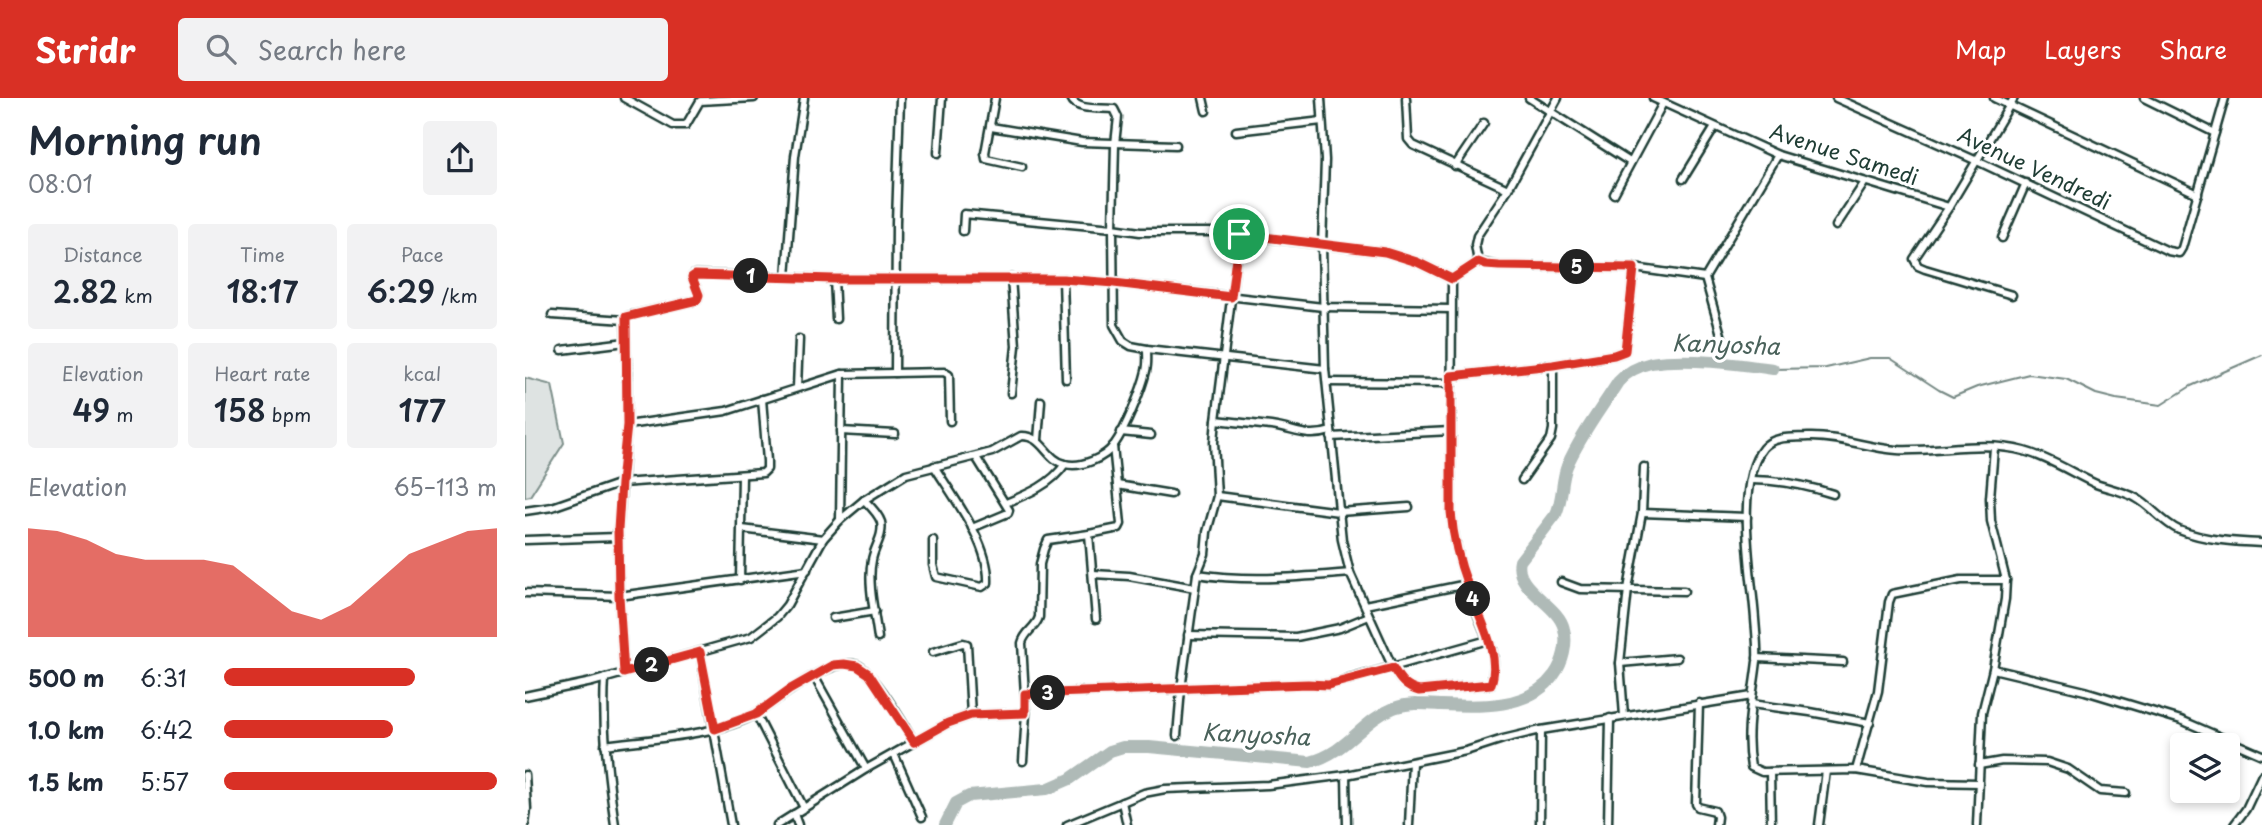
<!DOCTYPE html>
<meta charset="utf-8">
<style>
body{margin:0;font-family:"Playpen Sans",sans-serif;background:#f2f2f3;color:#1f2937;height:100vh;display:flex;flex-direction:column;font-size:26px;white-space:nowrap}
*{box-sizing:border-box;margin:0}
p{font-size:23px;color:#747a83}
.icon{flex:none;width:38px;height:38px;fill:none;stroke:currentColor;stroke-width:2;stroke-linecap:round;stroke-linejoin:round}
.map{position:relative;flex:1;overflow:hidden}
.details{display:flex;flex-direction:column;background:#fff;width:525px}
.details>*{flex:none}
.controls{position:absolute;left:1645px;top:635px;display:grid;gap:14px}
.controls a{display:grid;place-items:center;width:70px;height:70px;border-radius:7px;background:#fff;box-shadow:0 4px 10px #0003;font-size:35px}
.pin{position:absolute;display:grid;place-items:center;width:60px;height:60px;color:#fff;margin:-30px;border:4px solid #fff;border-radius:50%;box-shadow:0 2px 7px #0007}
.km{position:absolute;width:35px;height:35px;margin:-18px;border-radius:50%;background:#222;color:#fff;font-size:19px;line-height:35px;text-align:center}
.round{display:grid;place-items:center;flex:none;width:74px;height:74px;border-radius:7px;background:#f2f2f3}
.headline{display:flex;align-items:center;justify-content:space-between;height:119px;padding:0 28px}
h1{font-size:38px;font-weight:600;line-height:52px}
.metrics{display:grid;grid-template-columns:repeat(3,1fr);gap:10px;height:119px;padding:7px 28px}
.metrics div{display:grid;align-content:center;border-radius:7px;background:#f2f2f3;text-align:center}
.metrics b{font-size:30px;font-weight:600}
.metrics small{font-size:19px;font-weight:400}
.metrics p{font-size:19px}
.chart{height:196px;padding:14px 28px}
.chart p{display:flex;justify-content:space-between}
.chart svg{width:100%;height:126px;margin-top:7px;fill:#d93025;opacity:.7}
ul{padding:0 28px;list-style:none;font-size:23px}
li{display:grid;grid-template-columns:112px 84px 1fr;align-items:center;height:52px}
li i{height:18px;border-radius:9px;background:#d93025}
header{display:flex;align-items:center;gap:42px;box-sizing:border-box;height:98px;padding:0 35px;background:#d93025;color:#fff}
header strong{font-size:33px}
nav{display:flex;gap:38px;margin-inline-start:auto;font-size:24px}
.search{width:490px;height:63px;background:#f2f2f3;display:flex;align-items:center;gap:18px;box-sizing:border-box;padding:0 24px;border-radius:7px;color:#747a83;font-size:26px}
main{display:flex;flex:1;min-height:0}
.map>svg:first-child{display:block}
.green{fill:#dee3e2;stroke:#7e908b;stroke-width:2}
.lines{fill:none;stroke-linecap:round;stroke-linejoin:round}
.stream{stroke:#758883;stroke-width:2}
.river{stroke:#afbab7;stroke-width:12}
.minor-casing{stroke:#1f3d34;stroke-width:11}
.minor{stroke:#fff;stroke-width:6}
.route-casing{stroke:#fff;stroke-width:14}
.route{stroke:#d93025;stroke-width:9}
.labels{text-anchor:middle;stroke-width:6;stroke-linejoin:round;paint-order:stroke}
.street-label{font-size:21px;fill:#1f3d34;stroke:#fff}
.water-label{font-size:23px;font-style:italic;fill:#4a625b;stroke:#fff}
</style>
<header>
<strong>Stridr</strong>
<div class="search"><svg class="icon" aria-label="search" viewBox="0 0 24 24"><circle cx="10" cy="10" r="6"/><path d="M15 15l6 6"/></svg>Search here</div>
<nav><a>Map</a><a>Layers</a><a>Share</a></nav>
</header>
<main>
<section class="details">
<div class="headline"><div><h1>Morning run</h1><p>08:01</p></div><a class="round"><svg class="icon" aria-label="share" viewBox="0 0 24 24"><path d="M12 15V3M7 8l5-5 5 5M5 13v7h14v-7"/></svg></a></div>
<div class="metrics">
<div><p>Distance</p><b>2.82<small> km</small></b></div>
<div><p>Time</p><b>18:17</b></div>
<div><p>Pace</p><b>6:29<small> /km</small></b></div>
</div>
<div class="metrics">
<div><p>Elevation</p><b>49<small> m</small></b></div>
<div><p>Heart rate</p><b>158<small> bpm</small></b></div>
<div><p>kcal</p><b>177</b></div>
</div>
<div class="chart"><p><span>Elevation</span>65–113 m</p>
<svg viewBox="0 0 160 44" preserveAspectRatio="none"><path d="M0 44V6L10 7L20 10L30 15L40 17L50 17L60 17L70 19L80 27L90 35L100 38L110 33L120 24L130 15L140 11L150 7L160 6V44z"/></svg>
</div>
<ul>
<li><b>500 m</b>6:31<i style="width:70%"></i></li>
<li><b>1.0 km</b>6:42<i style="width:62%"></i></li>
<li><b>1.5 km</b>5:57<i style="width:100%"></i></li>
</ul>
</section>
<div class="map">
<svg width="1737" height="727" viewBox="0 0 1737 727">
<rect width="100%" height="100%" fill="#fff"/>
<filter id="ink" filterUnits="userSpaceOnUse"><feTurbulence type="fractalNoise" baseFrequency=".0143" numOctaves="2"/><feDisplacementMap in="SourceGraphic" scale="14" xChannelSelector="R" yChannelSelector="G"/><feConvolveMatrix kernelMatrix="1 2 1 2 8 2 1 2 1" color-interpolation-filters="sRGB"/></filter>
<g filter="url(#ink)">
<polygon class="green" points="0,280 27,287 39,345 5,398 0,399"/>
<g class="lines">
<polyline class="stream" points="1248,271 1301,270 1345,260 1365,260 1414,292 1428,299 1452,289 1504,276 1541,281 1571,296 1591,301 1636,307 1666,288 1737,257"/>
<path class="river" d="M420,727l11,-22 13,-7 78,-7 23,-10 40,-28 13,-4h26l161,15c38,-10 51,-41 84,-54 15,-6 32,-4 47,-3 38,2 89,4 113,-30 9,-12 14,-31 10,-46 -5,-25 -51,-40 -44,-68l36,-47c7,-15 5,-33 11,-48 13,-30 34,-57 51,-84 8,-9 20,-16 33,-19 35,-6 86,1 122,6"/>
<g class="minor-casing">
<g id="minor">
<polyline points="99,0 148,27 161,27 175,3 229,0"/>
<polyline points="470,0 460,55 461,61 497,69"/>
<path d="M546,0c6,14 30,9 43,11l4,8 -3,27 -2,84 1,97 9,16 8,5 16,3 178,20"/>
<polyline points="678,0 681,13"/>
<path d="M796,0l4,62 -3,85 3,124 17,171 8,33 43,95c7,12 12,20 26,23l72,-7c4,-14 4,-32 -3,-44"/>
<polyline points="881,0 883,41 888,47 983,91"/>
<polyline points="1004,0 1105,64"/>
<polyline points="1128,0 1253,57 1424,109"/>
<polyline points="1311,0 1452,63 1643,153 1654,155 1657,150 1700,0"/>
<polyline points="1469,0 1673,96"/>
<polyline points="1619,0 1690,35"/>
<polyline points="466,29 557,44 651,47"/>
<polyline points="711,33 797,23"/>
<polyline points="413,55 417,0"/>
<polyline points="930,68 959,25"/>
<polyline points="1158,81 1190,29"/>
<polyline points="1089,96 1138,5"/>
<polyline points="1311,128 1340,84"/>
<polyline points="438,133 439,116 588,130 615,134 691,134 860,154 892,164 927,181"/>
<polyline points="1477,140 1501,85"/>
<polyline points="953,164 974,168 1109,170 1180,180"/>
<polyline points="953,164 950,147 952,138 983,91 1033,0"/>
<polyline points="261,179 270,58 279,0"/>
<polyline points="486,180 491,248 486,295"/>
<polyline points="309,181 311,221"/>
<polyline points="538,181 541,281"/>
<polyline points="1487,197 1400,171 1393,168 1389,161 1424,109 1489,0"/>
<polyline points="27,217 100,222"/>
<polyline points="1197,240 1180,180 1253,57"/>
<polyline points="37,252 101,244"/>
<polyline points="370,275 371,124 375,0"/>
<polyline points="926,278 1028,267 1089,257 1100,253 1109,170"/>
<polyline points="802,284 926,285"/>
<polyline points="272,289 274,241"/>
<path d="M691,322c18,2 37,4 55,6 24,3 35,13 60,5"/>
<polyline points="102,327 201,313 317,276 419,274 424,277 425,323"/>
<polyline points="316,333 370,336"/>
<polyline points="596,334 626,337"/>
<polyline points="806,339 926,333"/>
<polyline points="513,342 516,303"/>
<polyline points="997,382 1026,341 1028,331 1028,267"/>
<path d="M1226,382c29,0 54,5 82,14"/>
<polyline points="592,387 646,396"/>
<polyline points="692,398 814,414 884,409"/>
<path d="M339,402c6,6 14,13 17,22 3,14 -7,25 -9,38 -5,22 3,55 6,78"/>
<path d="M481,405c22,-9 46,-19 59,-39"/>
<polyline points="0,413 27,409 96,385 238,375 242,371 242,363 237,301"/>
<polyline points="1117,415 1222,419"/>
<polyline points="315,422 317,276"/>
<polyline points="447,430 483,415 484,412 451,359"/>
<polyline points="217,431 298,441"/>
<polyline points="564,436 571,521"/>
<polyline points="0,442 93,439"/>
<path d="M408,442v25l3,12 46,10 6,-4c2,-38 -34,-85 -54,-117"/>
<polyline points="568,476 604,478 670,490"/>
<path d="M672,476c52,8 102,3 153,-1"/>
<polyline points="215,482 217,377"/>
<polyline points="1036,484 1055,491 1159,493"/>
<polyline points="0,495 94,498 282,472"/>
<polyline points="840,507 942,486"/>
<polyline points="308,520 350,513"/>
<polyline points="663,537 771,539 815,530 844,518"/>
<polyline points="175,554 206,727"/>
<polyline points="408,554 438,545 442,546 446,617"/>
<polyline points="1232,560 1318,564"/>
<polyline points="1095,565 1152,560"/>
<polyline points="1468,571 1560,593 1656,622 1737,657"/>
<polyline points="99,575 94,498 93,432 102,327 102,266 100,222 103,218 172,202 174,196 167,179 170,176 309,181 538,181 589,185 798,209 926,211"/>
<polyline points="289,578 341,671"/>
<path d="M80,580c-3,50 3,98 10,147"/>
<path d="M500,596l283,-10 20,1 160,-45c-17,-41 -33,-84 -37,-128l1,-233 26,-17"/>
<path d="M0,598l67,-14 159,-45 26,-20 10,-12 36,-66 17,-19 24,-20 42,-26 86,-22 29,-16c22,-1 25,24 44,28 16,4 40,-6 49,-19 11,-15 28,-56 32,-74 2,-7 1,-15 1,-22"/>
<polyline points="1174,605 1171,706 1173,709 1190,713 1192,719 1191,727"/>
<polyline points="1226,606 1285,614 1345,625"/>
<polyline points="231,616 279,710"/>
<polyline points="1099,618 1095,565 1103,491 1117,415 1119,369"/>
<polyline points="652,638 656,591 672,476 680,456 682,434 692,398 689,344 691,322 714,137"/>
<path d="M80,647c43,-6 117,-10 152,-32 23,-14 73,-57 100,-48 16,6 48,61 57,77"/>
<polyline points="369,656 397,719"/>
<path d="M498,663l3,-48 -4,-70c3,-12 14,-15 17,-26l1,-53 4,-15 4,-9 41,-6 30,-6 2,-4 -8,-78"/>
<polyline points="1454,667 1477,663 1522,664 1543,671 1575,693 1601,695"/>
<polyline points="1331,672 1353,593 1364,504 1367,496 1436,482 1481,482"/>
<polyline points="1245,674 1246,727"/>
<polyline points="0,677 2,711 0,727"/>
<polyline points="821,677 822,727"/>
<path d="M1454,685l-51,-1 -72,-12 -94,2 -11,-5c-7,-36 2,-70 6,-106 1,-13 -1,-28 -2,-42 -3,-45 -21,-135 8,-171 11,-13 31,-10 45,-11 31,-1 59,11 89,13 42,2 86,-10 127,1 26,7 48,22 72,33 13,5 28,7 40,14 15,8 27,25 43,32 25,10 56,12 83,13"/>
<polyline points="597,704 602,727"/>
<polyline points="269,716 273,727"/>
<polyline points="252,727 341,671 423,625 446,617 501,615"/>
<polyline points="542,727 619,695 640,691 743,687 821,677 941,653 978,641 1016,632 1227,598"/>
<polyline points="884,727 887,664"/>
<polyline points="1015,727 1016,632"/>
<polyline points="1083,727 1085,620"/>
<polyline points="1294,727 1301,673"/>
<polyline points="1452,727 1457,615 1468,571 1480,501 1481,482 1466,423 1465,400 1469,350"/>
<polyline points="1709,727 1721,711 1737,677"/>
</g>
</g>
<use href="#minor" class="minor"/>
</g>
</g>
<g class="lines" filter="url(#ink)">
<g class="route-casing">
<path id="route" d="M714,136l146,18 32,10 35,17 26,-17 8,3 13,1 135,2 -9,83 -11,4 -61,10 -102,11v136c2,25 8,50 17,74 9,28 34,68 23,98l-72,7c-13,-3 -19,-11 -26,-23l-65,17 -20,-1 -283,10v19l-54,2 -23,8 -34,19 -45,-68 -12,-8 -13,-2 -11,1 -44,25 -33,24 -41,15 -15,-77 -76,21 -5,-77 -1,-66 3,-47 6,-58 -1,-108 71,-17 2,-5 -7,-18 3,-2 139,4h229l51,4 117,14z"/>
</g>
<use href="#route" class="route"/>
</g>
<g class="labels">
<g class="street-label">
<text transform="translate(1319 57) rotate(18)" y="7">Avenue Samedi</text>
<text transform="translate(1509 71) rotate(25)" y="7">Avenue Vendredi</text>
</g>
<g class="water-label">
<text transform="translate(1201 247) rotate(2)" y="8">Kanyosha</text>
<text transform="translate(731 637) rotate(3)" y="8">Kanyosha</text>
</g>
</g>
</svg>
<div class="controls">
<a><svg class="icon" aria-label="layers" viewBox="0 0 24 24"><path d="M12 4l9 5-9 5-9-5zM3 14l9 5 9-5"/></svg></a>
</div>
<div class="pin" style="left:714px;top:136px;background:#1e9e55"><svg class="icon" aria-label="arrive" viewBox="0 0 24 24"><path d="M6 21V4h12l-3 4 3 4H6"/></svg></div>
<b class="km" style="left:226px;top:178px">1</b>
<b class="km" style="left:127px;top:567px">2</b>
<b class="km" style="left:523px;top:595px">3</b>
<b class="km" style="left:948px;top:501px">4</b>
<b class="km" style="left:1052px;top:169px">5</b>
</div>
</main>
